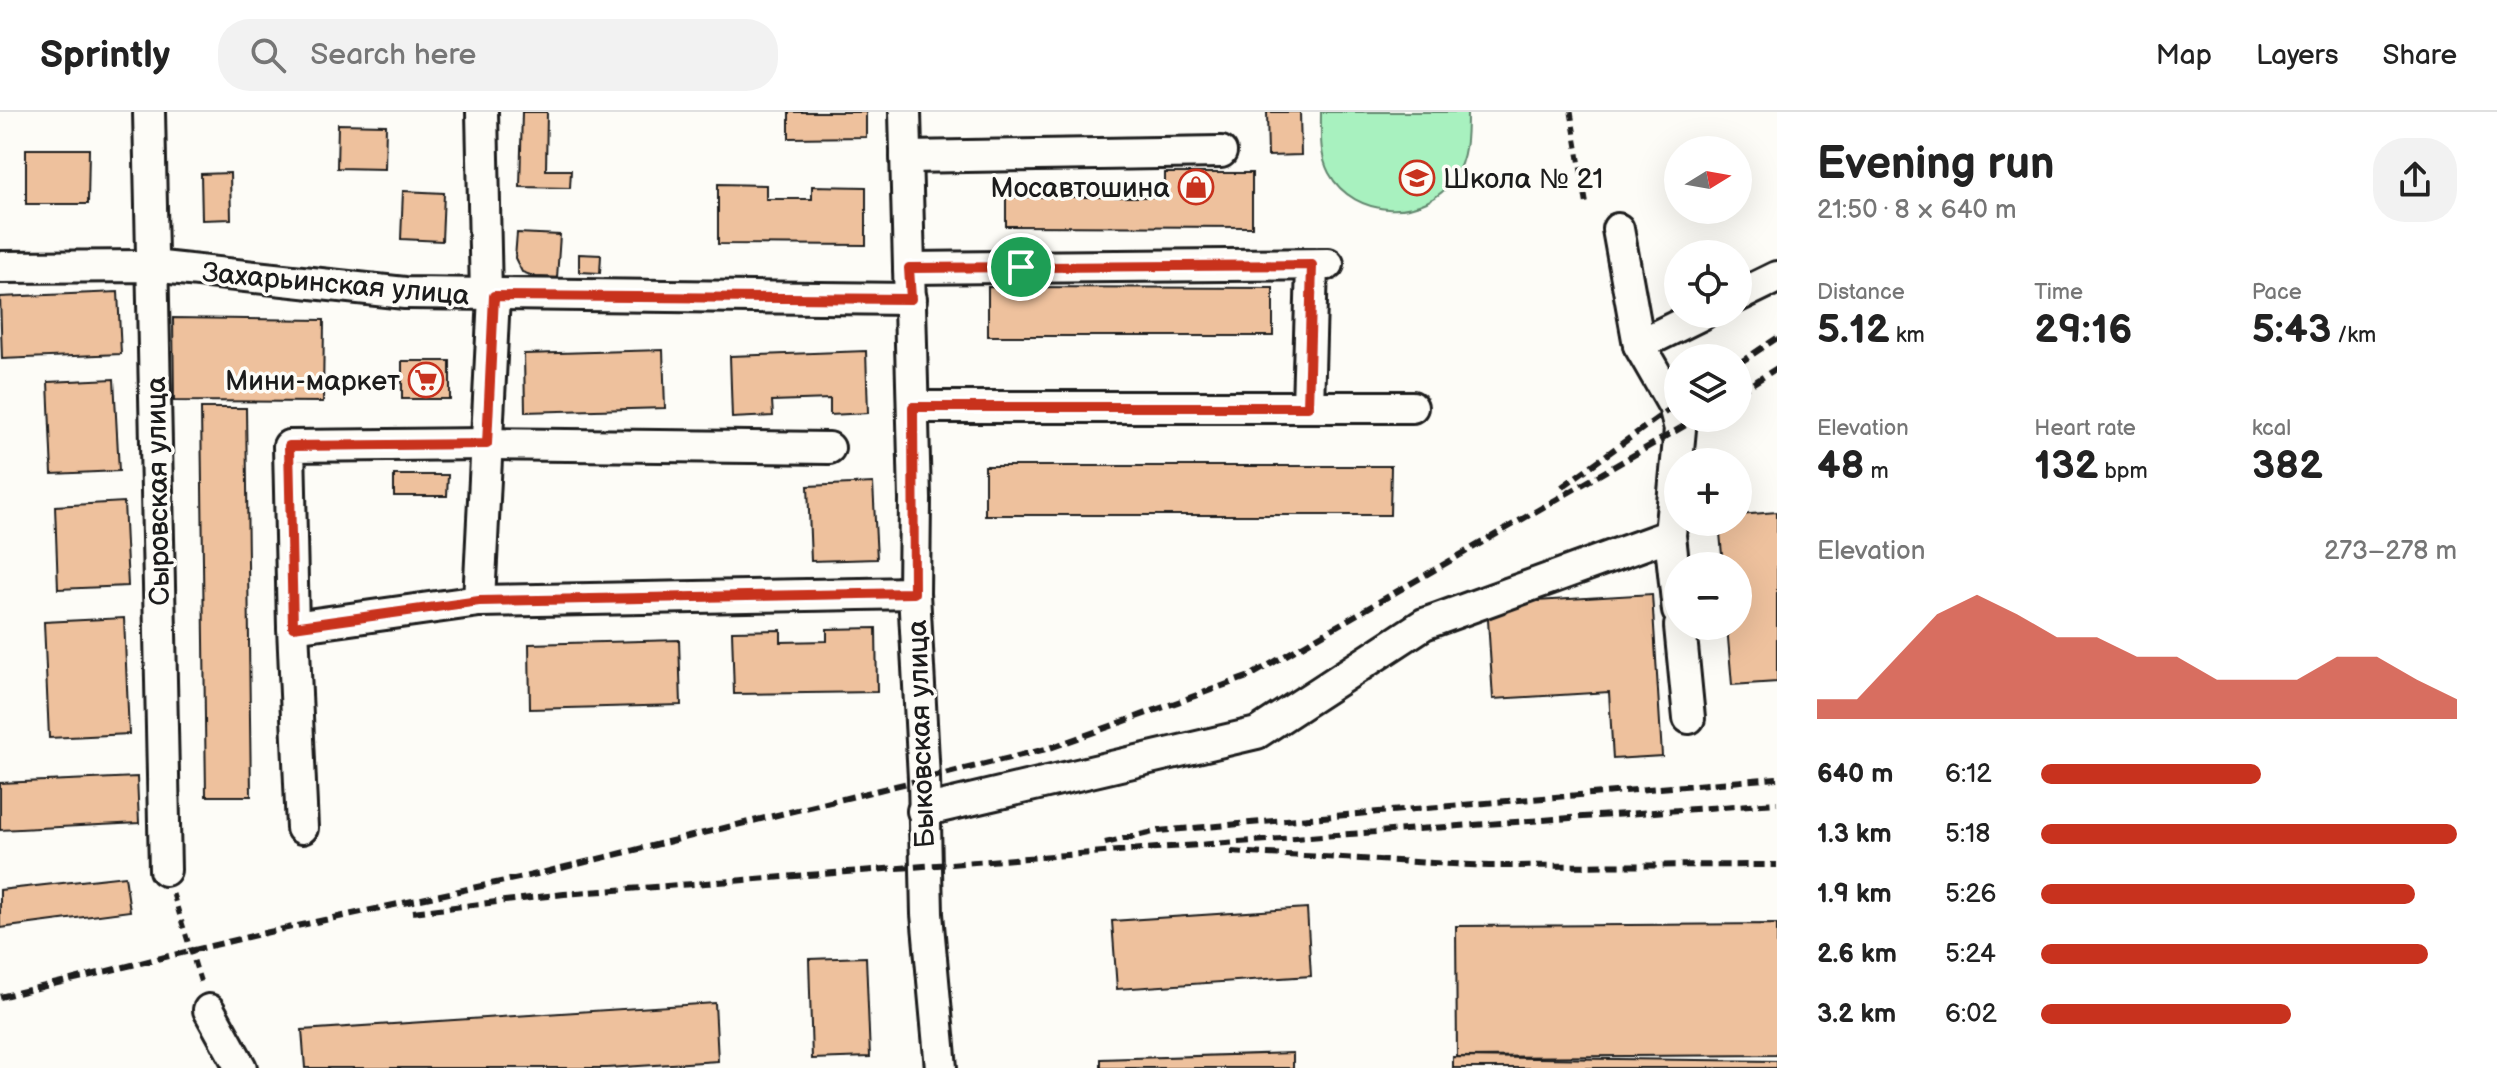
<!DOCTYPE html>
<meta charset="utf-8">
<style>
body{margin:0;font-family:"Balsamiq Sans",sans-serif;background:#f2f2f2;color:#222;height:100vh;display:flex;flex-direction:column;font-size:30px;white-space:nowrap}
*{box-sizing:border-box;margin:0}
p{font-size:26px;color:#767676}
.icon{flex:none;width:44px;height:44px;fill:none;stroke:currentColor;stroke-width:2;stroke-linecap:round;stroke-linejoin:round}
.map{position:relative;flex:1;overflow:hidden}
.sheet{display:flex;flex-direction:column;background:#fff;width:720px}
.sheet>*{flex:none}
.needle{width:52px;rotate:79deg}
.controls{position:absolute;left:1664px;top:24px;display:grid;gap:16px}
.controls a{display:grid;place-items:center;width:88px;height:88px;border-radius:50%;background:#fff;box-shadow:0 8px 32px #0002;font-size:40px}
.pin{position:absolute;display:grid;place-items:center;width:68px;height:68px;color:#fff;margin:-34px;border:4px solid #fff;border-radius:50%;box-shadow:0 2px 8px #0007}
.round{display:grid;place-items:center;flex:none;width:84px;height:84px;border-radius:32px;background:#f2f2f2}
.head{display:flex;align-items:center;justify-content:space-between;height:136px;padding:0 40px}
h1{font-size:44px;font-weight:800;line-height:60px}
.stats{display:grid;grid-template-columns:repeat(3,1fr);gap:12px;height:136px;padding:8px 40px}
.stats div{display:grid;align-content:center}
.stats b{font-size:40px;font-weight:800}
.stats small{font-size:22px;font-weight:400}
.stats p{font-size:22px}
.chart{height:224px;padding:16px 40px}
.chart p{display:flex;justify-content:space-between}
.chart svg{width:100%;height:144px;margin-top:8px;fill:#c8321e;opacity:.7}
ul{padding:0 40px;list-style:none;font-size:26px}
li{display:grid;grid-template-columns:128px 96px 1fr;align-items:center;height:60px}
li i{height:20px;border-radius:10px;background:#c8321e}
header{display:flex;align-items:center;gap:48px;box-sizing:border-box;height:112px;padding:0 40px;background:#fff;border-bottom:2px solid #e0e0e0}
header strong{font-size:38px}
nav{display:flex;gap:44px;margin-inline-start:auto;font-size:28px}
.search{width:560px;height:72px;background:#f2f2f2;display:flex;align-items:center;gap:20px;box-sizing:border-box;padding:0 28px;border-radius:32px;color:#767676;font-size:30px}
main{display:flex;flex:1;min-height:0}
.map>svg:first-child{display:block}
.pitch{fill:#a8f1bf;stroke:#62866e;stroke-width:2}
.building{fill:#eec19d;stroke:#1c1c1c;stroke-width:2}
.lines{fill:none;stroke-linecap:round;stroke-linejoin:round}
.minor-casing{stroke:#1c1c1c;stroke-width:36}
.path{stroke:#1c1c1c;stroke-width:5;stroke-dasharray:8 6;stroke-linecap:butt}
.minor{stroke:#fdfcf7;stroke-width:30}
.rail{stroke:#1c1c1c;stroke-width:6;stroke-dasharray:12 6;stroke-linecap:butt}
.route-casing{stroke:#fff;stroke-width:16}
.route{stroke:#c8321e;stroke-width:10}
.labels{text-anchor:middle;stroke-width:7;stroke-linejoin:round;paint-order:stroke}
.poi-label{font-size:28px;fill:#1c1c1c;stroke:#fdfcf7;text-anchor:end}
.street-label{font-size:28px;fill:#1c1c1c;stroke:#fdfcf7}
</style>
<header>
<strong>Sprintly</strong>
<div class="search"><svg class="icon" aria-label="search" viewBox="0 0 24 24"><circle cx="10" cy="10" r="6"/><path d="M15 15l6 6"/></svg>Search here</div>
<nav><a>Map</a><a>Layers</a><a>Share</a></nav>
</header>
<main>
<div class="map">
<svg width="1777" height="956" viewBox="0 0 1777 956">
<rect width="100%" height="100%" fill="#fdfcf7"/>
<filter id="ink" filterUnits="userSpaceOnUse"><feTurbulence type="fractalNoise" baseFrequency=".0125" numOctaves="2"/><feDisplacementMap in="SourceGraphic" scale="16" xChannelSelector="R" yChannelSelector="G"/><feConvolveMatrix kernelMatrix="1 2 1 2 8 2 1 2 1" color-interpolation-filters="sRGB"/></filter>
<g filter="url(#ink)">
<path class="pitch" d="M1321,0h146c0,23 0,46 -13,66 -28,44 -100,41 -125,-5 -10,-19 -8,-40 -8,-61z"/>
<g class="building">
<polygon points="522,0 547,0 546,58 571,58 570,76 520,75"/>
<polygon points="789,0 866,0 866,25 789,26"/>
<polygon points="1267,0 1300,0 1301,43 1268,44"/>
<polygon points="338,12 386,13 385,57 337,56"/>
<polygon points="26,37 89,37 88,92 26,92"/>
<polygon points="230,61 231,107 202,108 201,62"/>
<polygon points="1165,61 1252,61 1252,115 1006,114 1006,85 1165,85"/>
<polygon points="718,72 766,73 766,87 812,87 812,74 866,75 866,133 718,132"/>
<polygon points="403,79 444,81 442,129 401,127"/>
<polygon points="517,121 560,123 557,166 536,165 522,160 515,146"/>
<polygon points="579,142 601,143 600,161 579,160"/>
<polygon points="988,175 1273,176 1273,224 988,224"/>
<polygon points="118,180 121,242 2,247 0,185"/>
<polygon points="173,206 324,208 323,290 174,289"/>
<polygon points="663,238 665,296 525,300 524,242"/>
<polygon points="866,239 868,301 830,303 830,287 772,289 773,304 732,306 730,244"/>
<rect x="402" y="249" width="48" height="38"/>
<polygon points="114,267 119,359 52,362 48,270"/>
<polygon points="201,296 246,296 251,684 206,684"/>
<polygon points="985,354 1391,354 1390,403 985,403"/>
<polygon points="394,363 448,363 447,384 394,384"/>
<polygon points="873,371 877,447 811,449 808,374"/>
<polygon points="124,390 128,474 58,477 55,394"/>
<polygon points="1777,400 1777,570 1732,573 1727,514 1738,514 1738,454 1723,454 1719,410 1738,410 1738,403"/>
<polygon points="1652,482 1662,644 1613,647 1609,580 1493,587 1487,492"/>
<polygon points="124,506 129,622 49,626 44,510"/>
<polygon points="876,516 877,580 734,582 732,519 781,518 781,530 827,529 827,517"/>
<polygon points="679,528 681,593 530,597 529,532"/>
<polygon points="137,665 139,711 0,718 0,671"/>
<polygon points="125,764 130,799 0,816 0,778"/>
<polygon points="1307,796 1311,864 1117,877 1112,809"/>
<polygon points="1777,812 1777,943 1457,945 1456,814"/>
<polygon points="866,845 870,945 812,947 809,847"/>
<polygon points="715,891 718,949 607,956 305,956 302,918"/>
<polygon points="1293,941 1293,956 1101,956 1101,947"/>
<polygon points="1453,945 1777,949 1777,956 1453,956"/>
</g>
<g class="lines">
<g class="minor-casing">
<g id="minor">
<polyline points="149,0 165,758"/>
<polyline points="482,0 486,183"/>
<polyline points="905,0 915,387 914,481 924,666 927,802 941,956"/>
<polyline points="906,45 1221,40"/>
<polyline points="1618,117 1639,233 1674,294 1680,317 1670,423 1678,499"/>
<polyline points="0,155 152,154 405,181 911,187"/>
<polyline points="909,156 1328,152"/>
<polyline points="1738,184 1777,165"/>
<polyline points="1639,233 1702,202"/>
<polyline points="913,295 1412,295"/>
<polyline points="1308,295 1312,153"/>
<polyline points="479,489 494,184"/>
<polyline points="1680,514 1689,606"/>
<polyline points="293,515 479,489 914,481"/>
<polyline points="923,699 1257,621 1424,512 1670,423"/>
<polyline points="302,716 293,515 289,334 487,332 829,336"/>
<polyline points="209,898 241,956"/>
</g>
</g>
<g class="path">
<polyline points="1571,0 1587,95"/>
<polyline points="173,782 201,871"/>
</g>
<use href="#minor" class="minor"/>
<g class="rail">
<polyline points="1738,252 1777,226"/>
<polyline points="1738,281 1777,256"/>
<polyline points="1562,375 1678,291"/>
<polyline points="1105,731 1158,719 1777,666"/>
<polyline points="1231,740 1489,754 1777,753"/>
<polyline points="413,800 564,782 1143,737 1777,691"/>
<polyline points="0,885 260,822 537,762 1050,636 1250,564 1698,306"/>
</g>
</g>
</g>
<g class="lines" filter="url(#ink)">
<g class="route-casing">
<polygon id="route" points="1312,153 1308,295 913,295 914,481 479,489 293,515 289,334 487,332 494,184 911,187 909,156"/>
</g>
<use href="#route" class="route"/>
</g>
<defs>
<g id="school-ring" transform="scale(1.8)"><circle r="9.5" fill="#fdfcf7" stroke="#c8321e" stroke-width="1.5"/><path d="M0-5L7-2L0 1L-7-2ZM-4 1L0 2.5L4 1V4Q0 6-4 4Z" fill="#c8321e"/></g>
<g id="shop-ring" transform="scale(1.8)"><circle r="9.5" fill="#fdfcf7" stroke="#c8321e" stroke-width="1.5"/><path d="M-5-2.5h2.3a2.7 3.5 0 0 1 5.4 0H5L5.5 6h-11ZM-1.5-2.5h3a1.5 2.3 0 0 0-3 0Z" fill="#c8321e"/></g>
<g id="supermarket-ring" transform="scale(1.8)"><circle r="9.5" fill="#fdfcf7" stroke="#c8321e" stroke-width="1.5"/><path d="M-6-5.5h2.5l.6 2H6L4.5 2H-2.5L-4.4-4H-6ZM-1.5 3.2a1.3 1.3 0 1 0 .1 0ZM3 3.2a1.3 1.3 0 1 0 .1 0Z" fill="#c8321e"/></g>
</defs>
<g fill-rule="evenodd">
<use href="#school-ring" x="1417" y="66"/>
<use href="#shop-ring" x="1196" y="75"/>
<use href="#supermarket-ring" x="426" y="268"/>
</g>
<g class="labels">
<g class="poi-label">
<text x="1443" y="76" text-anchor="start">Школа № 21</text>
<text x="1170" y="85">Мосавтошина</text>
<text x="400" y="278">Мини-маркет</text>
</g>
<g class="street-label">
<text transform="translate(336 171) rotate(5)" y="10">Захарьинская улица</text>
<text transform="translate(157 379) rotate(-91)" y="10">Сыровская улица</text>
<text transform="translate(920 622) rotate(-92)" y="10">Быковская улица</text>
</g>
</g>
</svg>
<div class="controls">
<a><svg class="needle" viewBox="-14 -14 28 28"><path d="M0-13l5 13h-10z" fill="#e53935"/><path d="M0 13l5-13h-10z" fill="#767676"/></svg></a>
<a><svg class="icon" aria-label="locate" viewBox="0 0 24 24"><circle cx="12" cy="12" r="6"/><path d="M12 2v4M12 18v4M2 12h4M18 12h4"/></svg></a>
<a><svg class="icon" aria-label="layers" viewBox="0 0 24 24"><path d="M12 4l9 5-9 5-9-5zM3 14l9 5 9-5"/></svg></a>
<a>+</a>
<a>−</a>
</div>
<div class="pin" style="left:1021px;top:155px;background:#1e9e55"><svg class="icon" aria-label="arrive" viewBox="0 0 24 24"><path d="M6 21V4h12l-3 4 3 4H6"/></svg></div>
</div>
<section class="sheet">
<div class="head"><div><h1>Evening run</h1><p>21:50 · 8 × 640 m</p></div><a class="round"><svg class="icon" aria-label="share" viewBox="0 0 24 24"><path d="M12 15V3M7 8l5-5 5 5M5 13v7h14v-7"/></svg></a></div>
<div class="stats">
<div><p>Distance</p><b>5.12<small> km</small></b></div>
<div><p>Time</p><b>29:16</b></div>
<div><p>Pace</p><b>5:43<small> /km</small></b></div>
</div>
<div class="stats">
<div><p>Elevation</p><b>48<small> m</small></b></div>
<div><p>Heart rate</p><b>132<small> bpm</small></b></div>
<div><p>kcal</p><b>382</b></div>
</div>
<div class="chart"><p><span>Elevation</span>273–278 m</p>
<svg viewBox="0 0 160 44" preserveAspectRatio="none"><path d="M0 44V38L10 38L20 25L30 12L40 6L50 12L60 19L70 19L80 25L90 25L100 32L110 32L120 32L130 25L140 25L150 32L160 38V44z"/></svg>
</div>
<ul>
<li><b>640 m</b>6:12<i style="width:53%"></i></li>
<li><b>1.3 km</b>5:18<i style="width:100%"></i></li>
<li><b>1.9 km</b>5:26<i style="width:90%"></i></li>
<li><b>2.6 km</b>5:24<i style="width:93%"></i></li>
<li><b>3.2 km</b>6:02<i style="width:60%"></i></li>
</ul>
</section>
</main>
